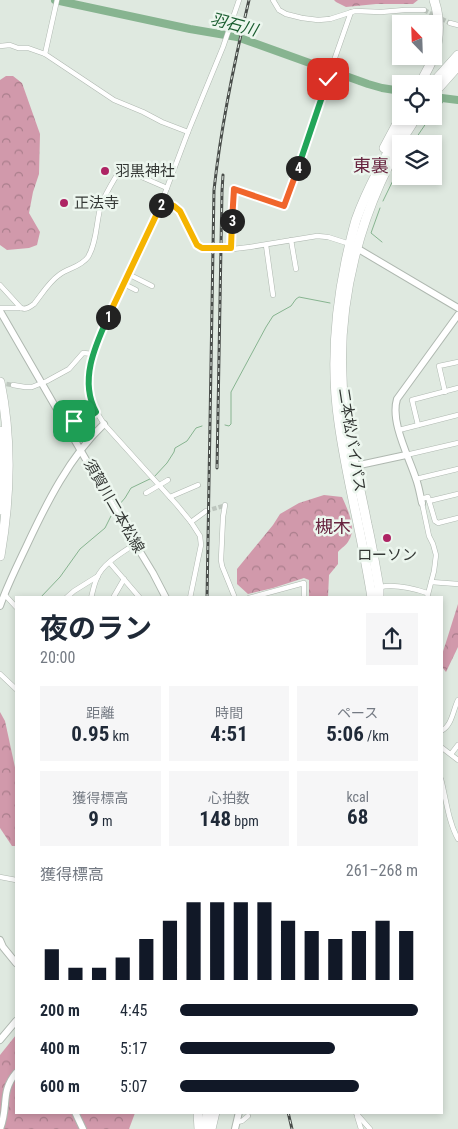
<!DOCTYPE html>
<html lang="ja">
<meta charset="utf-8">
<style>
body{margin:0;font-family:"Roboto Condensed","Noto Sans JP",sans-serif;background:#f6f6f7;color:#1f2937;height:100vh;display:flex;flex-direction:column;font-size:19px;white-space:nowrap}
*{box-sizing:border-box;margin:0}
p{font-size:16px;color:#747a83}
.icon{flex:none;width:28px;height:28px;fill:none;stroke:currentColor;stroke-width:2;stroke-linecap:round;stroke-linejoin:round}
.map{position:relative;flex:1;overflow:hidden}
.sheet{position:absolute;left:15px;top:596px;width:428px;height:518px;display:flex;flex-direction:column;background:#fff;border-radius:0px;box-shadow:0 2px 8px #0003}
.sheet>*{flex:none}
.needle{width:32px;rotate:337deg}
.fabs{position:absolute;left:392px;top:15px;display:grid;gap:10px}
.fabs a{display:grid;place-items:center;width:50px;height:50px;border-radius:0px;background:#fff;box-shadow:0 2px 8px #0003;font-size:25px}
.pin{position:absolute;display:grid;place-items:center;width:42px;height:42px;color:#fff;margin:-21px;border-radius:10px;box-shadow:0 2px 8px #0006}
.km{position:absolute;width:25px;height:25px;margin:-12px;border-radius:50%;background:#222;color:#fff;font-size:14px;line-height:25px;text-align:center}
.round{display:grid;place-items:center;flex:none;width:52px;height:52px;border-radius:0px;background:#f6f6f7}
.head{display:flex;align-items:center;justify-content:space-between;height:85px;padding:0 25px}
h1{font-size:28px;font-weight:700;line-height:38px}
.stats{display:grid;grid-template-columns:repeat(3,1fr);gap:8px;height:85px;padding:5px 25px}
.stats div{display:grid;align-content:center;border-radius:0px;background:#f6f6f7;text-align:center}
.stats b{font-size:21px;font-weight:700}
.stats small{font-size:14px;font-weight:400}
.stats p{font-size:14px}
.chart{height:140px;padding:10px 25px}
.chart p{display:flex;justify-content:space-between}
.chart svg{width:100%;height:90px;margin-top:5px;stroke:#111827;stroke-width:6}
ul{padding:0 25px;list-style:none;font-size:16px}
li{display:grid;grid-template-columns:80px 60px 1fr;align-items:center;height:38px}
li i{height:12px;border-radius:6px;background:#111827}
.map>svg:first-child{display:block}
.forest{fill:url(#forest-crowns)}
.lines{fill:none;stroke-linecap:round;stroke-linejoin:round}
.stream{stroke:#87b490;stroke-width:1}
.river{stroke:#87b490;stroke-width:8}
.street-tunnel{stroke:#bdc6be;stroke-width:4.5;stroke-dasharray:4.5 2;stroke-linecap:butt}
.street-casing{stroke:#afb8b0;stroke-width:5.5}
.secondary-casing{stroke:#afb8b0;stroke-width:8}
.highway-casing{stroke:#afb8b0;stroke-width:10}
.street{stroke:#fff;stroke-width:4.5}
.secondary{stroke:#fff;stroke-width:6}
.highway{stroke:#fff;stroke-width:9}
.rail-casing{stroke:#494d4a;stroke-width:3}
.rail{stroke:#ecf6ee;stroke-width:1;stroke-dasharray:4;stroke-linecap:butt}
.split-1-casing{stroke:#fff;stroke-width:10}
.split-2-casing{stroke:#fff;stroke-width:10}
.split-3-casing{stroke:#fff;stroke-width:10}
.split-4-casing{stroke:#fff;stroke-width:10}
.split-5-casing{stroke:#fff;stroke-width:10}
.split-1{stroke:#22a559;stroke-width:6}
.split-2{stroke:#f5b400;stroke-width:6}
.split-3{stroke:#f5b400;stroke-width:6}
.split-4{stroke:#f0652b;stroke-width:6}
.split-5{stroke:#22a559;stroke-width:6}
.poi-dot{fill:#ae2464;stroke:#ecf6ee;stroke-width:2}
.labels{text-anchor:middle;stroke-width:5;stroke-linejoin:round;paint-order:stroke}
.poi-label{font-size:15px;fill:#343835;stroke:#ecf6ee;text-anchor:start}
.street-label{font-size:15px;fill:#343835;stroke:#ecf6ee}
.water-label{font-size:16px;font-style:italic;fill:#185c2e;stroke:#ecf6ee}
.quarter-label{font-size:18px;fill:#67243f;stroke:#ecf6ee}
</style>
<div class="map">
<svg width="458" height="1129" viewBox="0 0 458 1129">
<defs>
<pattern id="forest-crowns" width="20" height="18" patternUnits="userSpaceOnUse" patternTransform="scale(1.25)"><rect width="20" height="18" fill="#d199ab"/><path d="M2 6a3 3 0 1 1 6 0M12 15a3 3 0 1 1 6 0" fill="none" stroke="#aa7e8c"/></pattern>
</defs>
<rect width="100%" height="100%" fill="#dfe9e0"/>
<g class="forest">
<polygon points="334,0 418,0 413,4 376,4 346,7 336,2"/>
<polygon points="6,76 13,76 22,83 40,134 39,174 33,192 29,213 40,232 37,245 29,248 7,250 0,245 0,80"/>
<path d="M324,495l18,2c5,11 15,31 7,43 -2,5 -8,8 -11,12v12l-9,11 -1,22h-19v-17l-5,-2 -31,10 -25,6 -11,-10v-15l36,-44 7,-11 19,-11z"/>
<polygon points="458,604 458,647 446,672 442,667 441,658"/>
<polygon points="0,712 5,721 16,772 16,846 12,846 0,828"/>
<polygon points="16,1035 16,1112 135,1113 129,1129 0,1129 0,1055"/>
</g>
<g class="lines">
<g class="stream">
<polyline points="434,113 437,110 445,99"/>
<polyline points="412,144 431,116"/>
<polyline points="383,201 401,164"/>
<polyline points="380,208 371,233 382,242"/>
<polyline points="225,425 229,426 231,424 231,392 266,327 273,316 291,306 296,299 299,297 330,303"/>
<polyline points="119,505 125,498 131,488 154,477 167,463 174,452 175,448 187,441 196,428 202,426"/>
<polyline points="40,598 60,577 80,549 105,528 111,516"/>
</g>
<g class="river">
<polyline points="55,0 190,29 237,37 368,84 382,88 401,91"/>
<polyline points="434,97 458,100"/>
</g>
<g class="street-tunnel">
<polyline points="424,10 450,23"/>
<polyline points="0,383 13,385"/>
<polyline points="206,511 223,506"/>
</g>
<g class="street-casing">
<g id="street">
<polyline points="273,0 279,10 286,14 302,18 318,20 330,19 355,11 381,12 405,10 424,10"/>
<polyline points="450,23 458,25"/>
<polyline points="0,46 10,45 18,48 28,48 45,54 114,100 143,112 162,122 188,132"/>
<polyline points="45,54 57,0"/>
<polyline points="162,201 175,206 181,211 197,245 201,248 233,249 250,247 317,236 328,237 350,244"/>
<polyline points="291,240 296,269"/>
<polyline points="266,245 273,295"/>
<polyline points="231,248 234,189 283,206 351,12"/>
<polyline points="128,274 152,286"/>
<polyline points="124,284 136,290"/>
<polyline points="0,285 21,308"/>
<path d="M0,308h21c5,2 9,-1 13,-4 8,-10 15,-22 25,-29 9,-7 22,-8 29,-18 9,-15 8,-35 13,-52 5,-13 13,-25 20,-37l46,20"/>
<polyline points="13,385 25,387 32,387 47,381 69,369 83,353 93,354"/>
<polyline points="445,392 439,366 458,362"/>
<polyline points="65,423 81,421 96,412"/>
<polyline points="418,425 412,400 458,388"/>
<polyline points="399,430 458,415"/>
<polyline points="406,455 458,443"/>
<polyline points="416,479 458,469"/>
<polyline points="146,493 168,480"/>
<polyline points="170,497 198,485"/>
<polyline points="421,499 428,497 435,521 438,523 458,518"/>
<polyline points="429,501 458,494"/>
<polyline points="422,503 429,536 433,544 436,555 434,571 427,598"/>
<polyline points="225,505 223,517 221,560 222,566 235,598"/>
<polyline points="191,522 206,511"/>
<polyline points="110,563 140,598"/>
<polyline points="431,582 458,584"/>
<path d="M380,587c16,-3 32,1 47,6"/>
<polyline points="5,595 16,607"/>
<polyline points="66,598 74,591 98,576"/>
<path d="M91,598c2,-7 3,-14 6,-20 5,-14 26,-26 38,-34"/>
<polyline points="113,598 124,579"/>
<polyline points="190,598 201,545 200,536 191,522 177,505 104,424 94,408 90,397 89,382 91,359 96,343 162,201 188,132 223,47 239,0"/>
<polyline points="249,598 304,583 304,598"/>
<polyline points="0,674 16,689"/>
<path d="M441,731c11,-5 12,-21 17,-31"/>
<polyline points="441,747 458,760"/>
<polyline points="451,754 458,745"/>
<path d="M441,779c5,19 7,42 17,60"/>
<polyline points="0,877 16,880"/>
<polyline points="356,1113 370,1129"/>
<polyline points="357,1116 361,1129"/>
<polyline points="237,1122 242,1121 248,1116"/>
</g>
</g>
<g class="secondary-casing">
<g id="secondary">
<polyline points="355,247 458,308"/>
<polyline points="0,311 122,522 153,573 166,598"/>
<polyline points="355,466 406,455"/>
<path d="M422,503c-2,-8 -3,-16 -6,-24 -7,-22 -26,-57 -19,-80l61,-84"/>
<path d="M0,606c7,-20 17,-40 26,-59 20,-43 44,-91 78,-123"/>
<polyline points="0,940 3,947 16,963"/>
<polyline points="0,1040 16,1021"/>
<polyline points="75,1112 83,1129"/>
<path d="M0,1129c9,-22 0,-37 16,-56"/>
<polyline points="235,1129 239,1112"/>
</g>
</g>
<g class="highway-casing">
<g id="highway">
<path d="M420,84c4,-9 11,-19 14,-29 6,-17 6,-38 0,-55"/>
<polyline points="432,84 458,55"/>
<polyline points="434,93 458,66"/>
<polyline points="384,148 401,116"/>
<path d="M0,382c12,58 10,116 0,174"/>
<polyline points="0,431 2,484 0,510"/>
<path d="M372,598c-9,-59 -25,-117 -33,-175 -8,-54 -4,-109 7,-162 3,-14 6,-27 10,-41 13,-36 33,-71 54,-104"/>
<path d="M379,598v-11c-4,-21 -7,-42 -12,-63 -7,-37 -17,-74 -22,-112 -14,-103 15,-210 72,-296"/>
<polyline points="198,1112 199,1129"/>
<polyline points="204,1129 208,1112"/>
<polyline points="211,1129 215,1112"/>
</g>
</g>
<use href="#street" class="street"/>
<use href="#secondary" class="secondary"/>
<use href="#highway" class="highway"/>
<g class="rail-casing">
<g id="rail">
<polyline points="217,468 222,191 223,175"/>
<path d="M207,598l7,-408c7,-64 20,-127 35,-190"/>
<polyline points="288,1112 292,1129"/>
</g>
</g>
<use href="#rail" class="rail"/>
</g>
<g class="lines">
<g class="split-1-casing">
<path id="split-1" d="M74,421c9,0 15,-4 22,-9 -17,-31 -1,-66 12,-95"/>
</g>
<g class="split-2-casing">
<polyline id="split-2" points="108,317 161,205"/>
</g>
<g class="split-3-casing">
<polyline id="split-3" points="161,205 162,201 174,206 180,211 197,245 202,248 231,248 232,221"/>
</g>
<g class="split-4-casing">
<polyline id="split-4" points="232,221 234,189 284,206 298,168"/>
</g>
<g class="split-5-casing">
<polyline id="split-5" points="298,168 328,79"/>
</g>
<use href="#split-1" class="split-1"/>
<use href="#split-2" class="split-2"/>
<use href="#split-3" class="split-3"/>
<use href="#split-4" class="split-4"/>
<use href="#split-5" class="split-5"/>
</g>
<g class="poi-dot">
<circle cx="105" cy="171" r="5"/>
<circle cx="64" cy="203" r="5"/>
<circle cx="387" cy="538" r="5"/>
</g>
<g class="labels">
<g class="poi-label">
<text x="115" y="176">羽黒神社</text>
<text x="74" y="208">正法寺</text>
<text x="387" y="560" text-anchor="middle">ローソン</text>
</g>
<g class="street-label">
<text transform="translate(352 440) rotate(81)" y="5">二本松バイパス</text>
<text transform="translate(114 506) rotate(60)" y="5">須賀川二本松線</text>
</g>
<g class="water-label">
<text transform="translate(234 24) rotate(15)" y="6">羽石川</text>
</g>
<g class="quarter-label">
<text x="371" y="172">東裏</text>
<text x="333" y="533">槻木</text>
</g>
</g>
</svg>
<div class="fabs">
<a><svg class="needle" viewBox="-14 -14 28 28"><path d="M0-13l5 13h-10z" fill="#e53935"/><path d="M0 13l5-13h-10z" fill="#747a83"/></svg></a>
<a><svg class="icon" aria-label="locate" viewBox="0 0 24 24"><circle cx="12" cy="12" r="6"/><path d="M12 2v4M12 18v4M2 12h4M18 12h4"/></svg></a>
<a><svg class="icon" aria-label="layers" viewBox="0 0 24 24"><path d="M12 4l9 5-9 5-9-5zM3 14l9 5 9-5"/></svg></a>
</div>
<div class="pin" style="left:74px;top:421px;background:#1e9e55"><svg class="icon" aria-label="arrive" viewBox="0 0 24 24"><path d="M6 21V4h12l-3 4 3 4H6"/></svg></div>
<div class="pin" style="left:328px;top:79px;background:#d93025"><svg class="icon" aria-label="check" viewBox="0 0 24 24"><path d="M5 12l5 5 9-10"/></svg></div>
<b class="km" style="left:108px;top:317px">1</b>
<b class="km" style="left:161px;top:205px">2</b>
<b class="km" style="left:232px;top:221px">3</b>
<b class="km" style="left:298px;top:168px">4</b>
<section class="sheet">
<div class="head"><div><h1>夜のラン</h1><p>20:00</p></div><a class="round"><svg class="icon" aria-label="share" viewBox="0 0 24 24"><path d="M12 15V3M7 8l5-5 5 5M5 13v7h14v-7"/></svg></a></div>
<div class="stats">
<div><p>距離</p><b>0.95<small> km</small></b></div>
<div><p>時間</p><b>4:51</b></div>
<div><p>ペース</p><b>5:06<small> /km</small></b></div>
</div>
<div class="stats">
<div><p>獲得標高</p><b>9<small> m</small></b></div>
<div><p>心拍数</p><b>148<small> bpm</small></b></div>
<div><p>kcal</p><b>68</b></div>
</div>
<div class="chart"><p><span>獲得標高</span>261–268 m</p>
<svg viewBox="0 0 160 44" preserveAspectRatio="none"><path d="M5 44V29M15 44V38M25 44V38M35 44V33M45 44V24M55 44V15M65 44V6M75 44V6M85 44V6M95 44V6M105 44V15M115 44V20M125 44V24M135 44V20M145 44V15M155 44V20"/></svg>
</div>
<ul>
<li><b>200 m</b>4:45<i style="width:100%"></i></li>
<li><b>400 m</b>5:17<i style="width:65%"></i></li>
<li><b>600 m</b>5:07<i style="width:75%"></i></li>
</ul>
</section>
</div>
